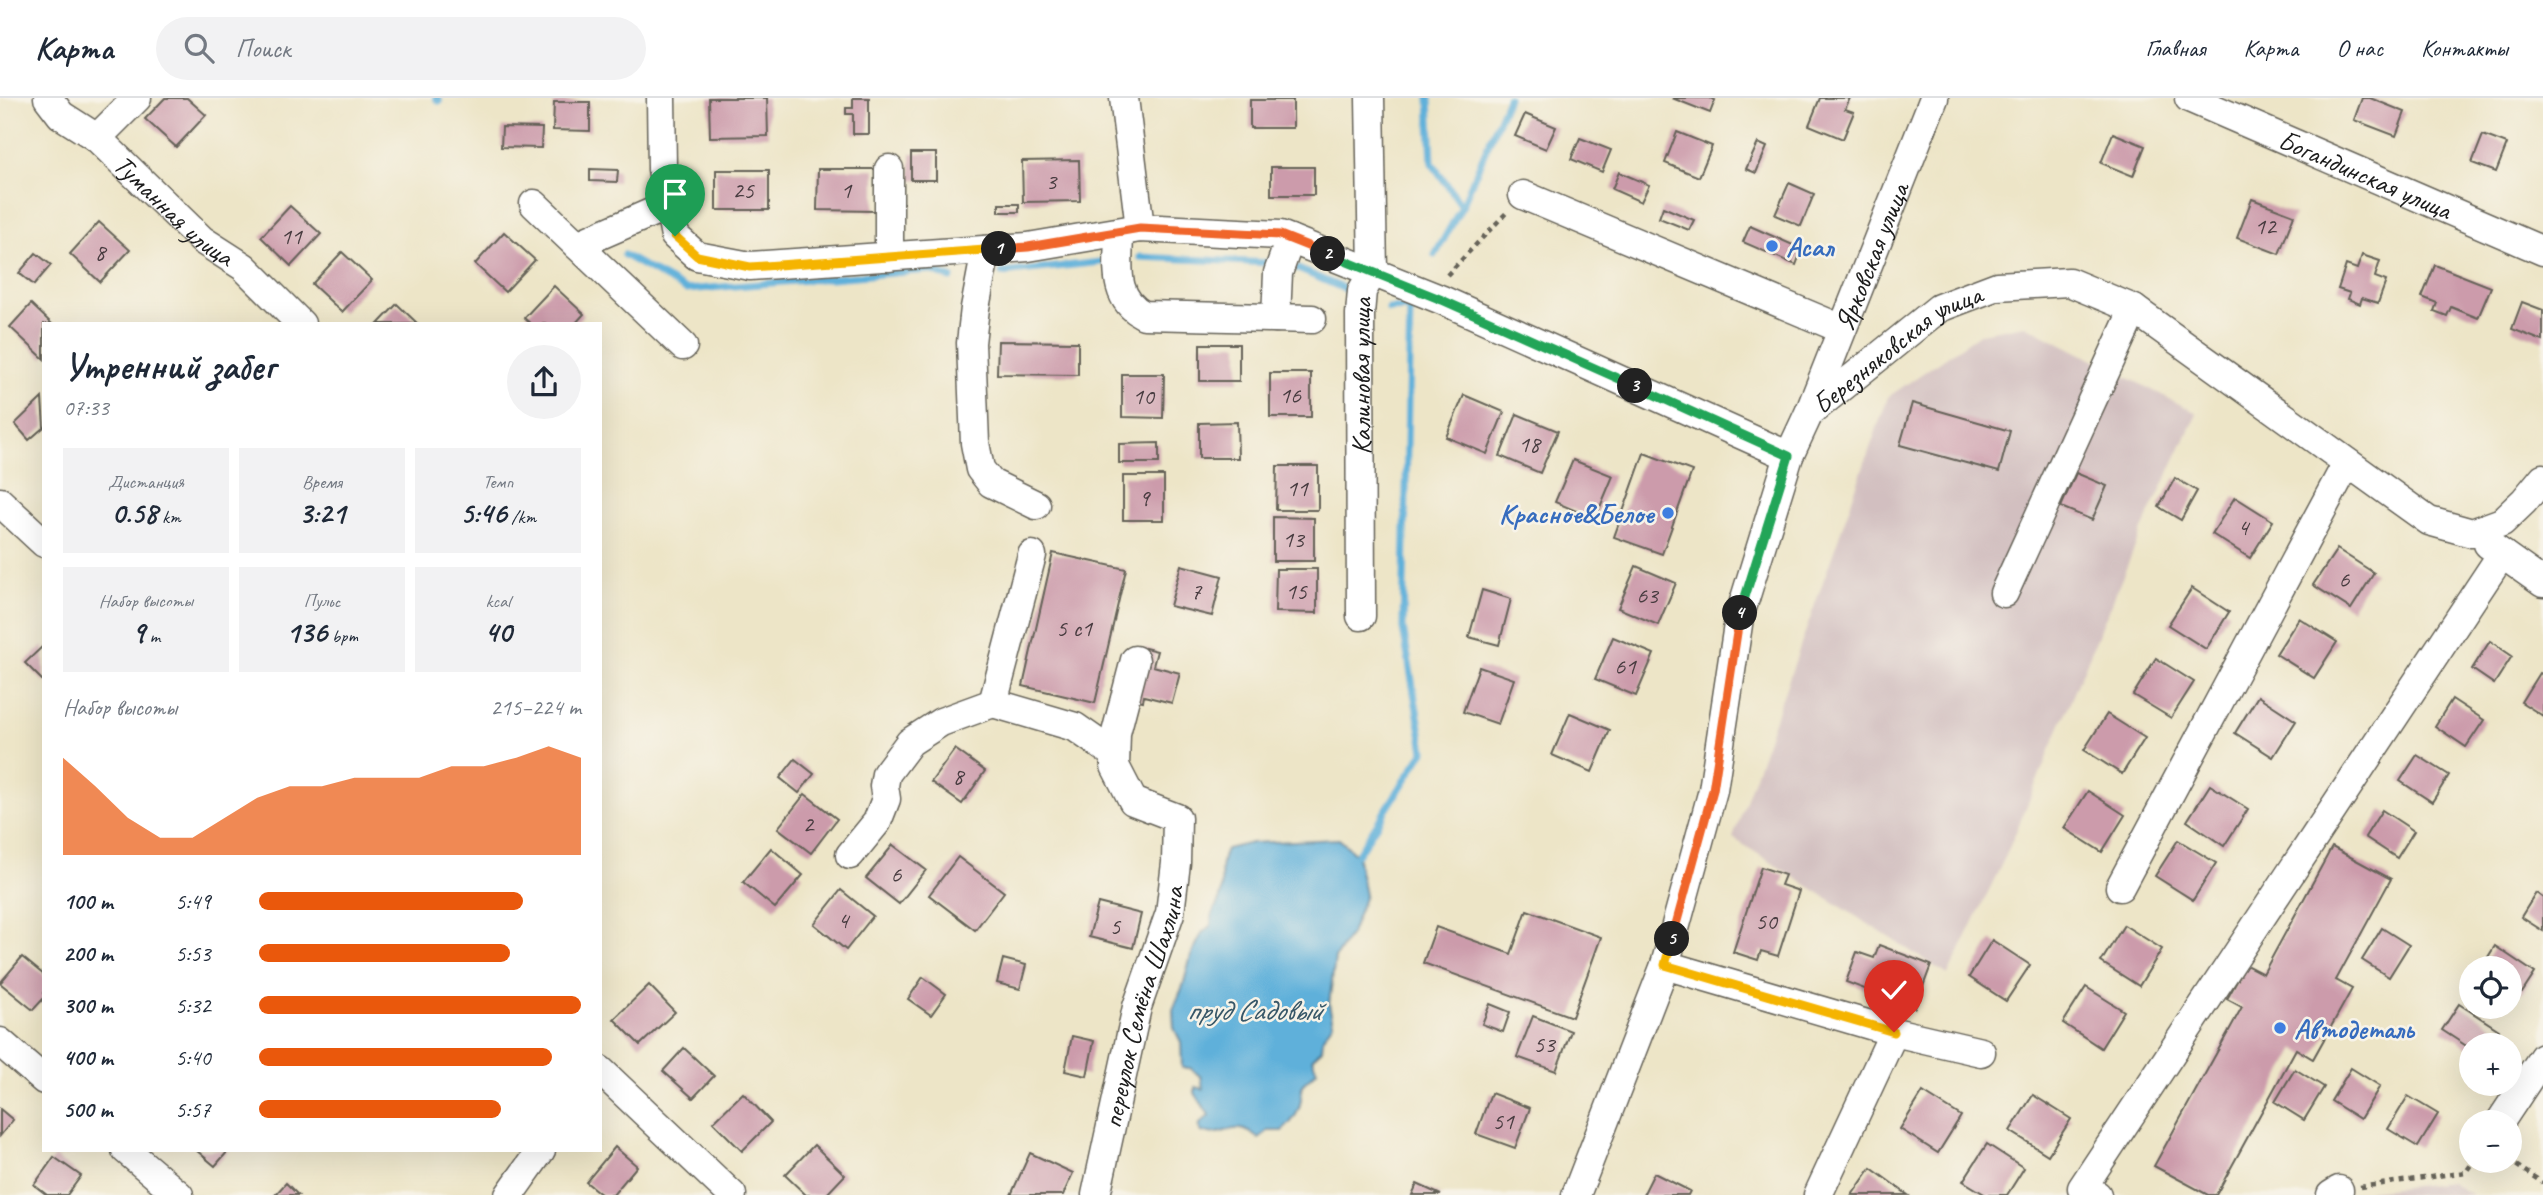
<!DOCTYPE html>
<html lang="ru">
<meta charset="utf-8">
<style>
body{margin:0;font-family:Caveat,sans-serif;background:#f2f2f3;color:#1f2937;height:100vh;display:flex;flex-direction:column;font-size:26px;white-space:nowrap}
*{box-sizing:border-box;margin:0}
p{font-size:23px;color:#747a83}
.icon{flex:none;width:38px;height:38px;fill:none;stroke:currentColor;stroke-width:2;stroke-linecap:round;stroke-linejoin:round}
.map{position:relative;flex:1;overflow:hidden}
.panel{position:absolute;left:42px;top:224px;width:560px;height:830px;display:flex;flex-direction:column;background:#fff;border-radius:0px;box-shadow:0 7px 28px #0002}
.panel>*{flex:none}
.controls{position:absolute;left:2459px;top:858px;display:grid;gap:14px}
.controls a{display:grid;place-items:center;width:63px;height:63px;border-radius:50%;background:#fff;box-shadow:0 7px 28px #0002;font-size:35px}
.pin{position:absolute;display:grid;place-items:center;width:60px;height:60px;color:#fff;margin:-72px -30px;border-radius:50% 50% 50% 0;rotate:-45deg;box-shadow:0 0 7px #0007}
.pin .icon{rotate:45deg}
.km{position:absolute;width:35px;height:35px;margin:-18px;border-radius:50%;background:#222;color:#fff;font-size:19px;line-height:35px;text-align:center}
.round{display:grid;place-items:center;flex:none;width:74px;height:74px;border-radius:37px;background:#f2f2f3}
.head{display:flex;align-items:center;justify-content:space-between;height:119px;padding:0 21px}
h1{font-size:38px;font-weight:600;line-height:52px}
.figures{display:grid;grid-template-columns:repeat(3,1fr);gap:10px;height:119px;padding:7px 21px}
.figures div{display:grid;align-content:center;border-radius:0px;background:#f2f2f3;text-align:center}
.figures b{font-size:30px;font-weight:600}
.figures small{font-size:19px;font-weight:400}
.figures p{font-size:19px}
.chart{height:196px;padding:14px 21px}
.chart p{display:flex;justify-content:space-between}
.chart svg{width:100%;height:126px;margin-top:7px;fill:#ea580c;opacity:.7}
ul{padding:0 21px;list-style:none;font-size:23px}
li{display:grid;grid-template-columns:112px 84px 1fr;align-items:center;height:52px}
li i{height:18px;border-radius:9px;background:#ea580c}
header{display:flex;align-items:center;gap:42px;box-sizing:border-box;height:98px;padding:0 35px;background:#fff;border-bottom:2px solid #e0e1e3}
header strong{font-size:33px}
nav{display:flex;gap:38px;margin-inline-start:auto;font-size:24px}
.search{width:490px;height:63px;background:#f2f2f3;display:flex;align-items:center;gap:18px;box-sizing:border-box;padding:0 24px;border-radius:38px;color:#747a83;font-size:26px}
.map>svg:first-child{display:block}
.industrial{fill:#d2bfc0}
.water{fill:#5fb0da;stroke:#3e667b;stroke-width:2}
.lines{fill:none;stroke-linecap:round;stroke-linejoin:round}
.stream{stroke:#5fb0da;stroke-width:7}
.building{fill:#cc9bab}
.minor-casing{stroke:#656258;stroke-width:31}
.path{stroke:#656258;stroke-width:4.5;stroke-dasharray:5 5;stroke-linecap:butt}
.minor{stroke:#fff;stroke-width:28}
.split-1-casing{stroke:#fff;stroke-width:14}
.split-2-casing{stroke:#fff;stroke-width:14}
.split-3-casing{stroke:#fff;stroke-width:14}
.split-4-casing{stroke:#fff;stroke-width:14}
.split-5-casing{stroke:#fff;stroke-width:14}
.split-6-casing{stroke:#fff;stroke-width:14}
.split-1{stroke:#f5b400;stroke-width:9}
.split-2{stroke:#f0652b;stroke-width:9}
.split-3{stroke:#22a559;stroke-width:9}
.split-4{stroke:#22a559;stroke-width:9}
.split-5{stroke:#f0652b;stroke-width:9}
.split-6{stroke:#f5b400;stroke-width:9}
.shop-dot{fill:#3f7fe0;stroke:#f7f3e8;stroke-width:2.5}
.labels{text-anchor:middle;stroke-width:5;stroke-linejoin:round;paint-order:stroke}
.number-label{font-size:24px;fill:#483c40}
.street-label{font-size:28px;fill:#1c1c1c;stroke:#f7f3e8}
.shop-label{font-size:28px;font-weight:bold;fill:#366cbe;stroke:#f7f3e8;text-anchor:start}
.water-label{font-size:30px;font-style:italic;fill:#375768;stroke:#f7f3e8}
</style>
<header>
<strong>Карта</strong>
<div class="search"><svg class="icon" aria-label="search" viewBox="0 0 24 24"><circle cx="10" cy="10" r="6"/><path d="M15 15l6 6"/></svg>Поиск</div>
<nav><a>Главная</a><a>Карта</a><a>О нас</a><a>Контакты</a></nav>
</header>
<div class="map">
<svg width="2543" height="1097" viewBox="0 0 2543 1097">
<rect width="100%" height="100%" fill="#f7f3e8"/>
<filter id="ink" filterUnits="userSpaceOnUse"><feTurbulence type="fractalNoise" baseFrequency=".0143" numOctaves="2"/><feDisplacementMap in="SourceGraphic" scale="14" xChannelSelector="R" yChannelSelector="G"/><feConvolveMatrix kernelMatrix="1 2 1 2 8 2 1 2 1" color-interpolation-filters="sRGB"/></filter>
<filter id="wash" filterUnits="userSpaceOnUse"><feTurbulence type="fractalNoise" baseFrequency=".00686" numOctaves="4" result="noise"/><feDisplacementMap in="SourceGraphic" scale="28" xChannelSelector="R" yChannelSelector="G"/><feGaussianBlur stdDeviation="1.57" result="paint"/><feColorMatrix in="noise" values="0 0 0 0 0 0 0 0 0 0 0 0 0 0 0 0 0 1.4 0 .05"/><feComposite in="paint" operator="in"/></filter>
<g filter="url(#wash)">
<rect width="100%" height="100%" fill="#ede5c7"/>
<g class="industrial">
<polygon points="2025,227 2197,315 2142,432 2007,755 1948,877 1733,740 1888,299 1981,235"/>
<polygon points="2451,1084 2472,1097 2363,1097 2369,1093"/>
</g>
<path class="water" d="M1339,741l18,16 8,40 -13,36 -17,27 -6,46 4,19 -10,14 -1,12 -10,9 5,13 -15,14c0,21 -4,32 -20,46h-14l-9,7c-29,-21 -30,1 -58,-6l-2,-7 10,-10 -14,-22v-6l8,2 -2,-12 -11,-9h-8l-1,-26 -7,-14 -1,-18 10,-24 8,-30 11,-23 9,-8c0,-18 8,-18 10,-31 2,-18 -3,-27 5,-45l25,-6z"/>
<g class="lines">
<g class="stream">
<polyline points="436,0 439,3"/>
<polyline points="1429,0 1432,65 1462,108 1435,157"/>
<polyline points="1462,108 1508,0"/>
<polyline points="624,157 686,192 929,172 951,180"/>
<polyline points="1140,159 1270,165"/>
<polyline points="1298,171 1354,195"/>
<polyline points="1002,175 1101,164"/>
<polyline points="1357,757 1424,653 1403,530 1410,210 1389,211"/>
</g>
</g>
<g id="blocks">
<g class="building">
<polygon points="165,0 187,0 206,17 176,49 145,21"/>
<polygon points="709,0 767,0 768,38 710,39"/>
<polygon points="853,0 869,0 869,36 853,36 853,16 846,16 846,10 853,10"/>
<polygon points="1672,0 1710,0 1715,2 1710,15"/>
<polygon points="1820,0 1850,0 1845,11 1854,14 1843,41 1809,27"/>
<polygon points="2362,0 2370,0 2405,14 2396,38 2354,22"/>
<rect x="1250" y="2" width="43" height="28"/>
<polygon points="554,4 590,4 590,33 553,32"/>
<polygon points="1525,16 1556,29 1546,51 1515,38"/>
<polygon points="502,29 542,30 541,50 501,49"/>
<polygon points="1677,34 1712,48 1699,79 1665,65"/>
<polygon points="2113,35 2145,48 2133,78 2101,65"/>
<polygon points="2483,37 2507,46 2496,74 2472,65"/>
<polygon points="1580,40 1611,52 1602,74 1571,61"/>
<polygon points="1758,45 1767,49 1756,75 1746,71"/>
<rect x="911" y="55" width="25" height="27"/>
<polygon points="1079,62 1080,103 1023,104 1022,63"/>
<rect x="1271" y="69" width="43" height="28"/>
<polygon points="590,71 618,72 617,84 590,83"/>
<polygon points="818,71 875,71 875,113 817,112"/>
<rect x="716" y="72" width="53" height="40"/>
<polygon points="1619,74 1649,87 1641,104 1612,91"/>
<polygon points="1789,85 1814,96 1801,128 1775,117"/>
<polygon points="2252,101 2294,117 2279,156 2237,140"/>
<rect x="999" y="106" width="20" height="8"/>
<polygon points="290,108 321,136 291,168 261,139"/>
<polygon points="1663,109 1694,122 1689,132 1659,120"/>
<polygon points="99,124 130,152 100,184 70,156"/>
<polygon points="1750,128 1802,151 1796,167 1743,144"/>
<polygon points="504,134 535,162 505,194 475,166"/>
<polygon points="342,154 372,182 342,214 312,186"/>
<polygon points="36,155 51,167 34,187 19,175"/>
<polygon points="2362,157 2380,163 2375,179 2386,183 2378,205 2362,200 2360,206 2348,201 2350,195 2338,191 2346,167 2357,171"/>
<polygon points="2435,167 2491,189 2478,220 2451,209 2447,218 2434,213 2437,205 2422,199"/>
<polygon points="554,188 584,216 575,226 531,226 524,220"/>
<polygon points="2522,204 2543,212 2543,243 2512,231"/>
<polygon points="31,206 52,226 44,226 44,261 10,229"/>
<polygon points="397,206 418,226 378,226"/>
<polygon points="998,243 1078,244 1078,277 997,276"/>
<rect x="1200" y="246" width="39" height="37"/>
<rect x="1270" y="275" width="41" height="44"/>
<polygon points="1122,276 1164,276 1163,320 1122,319"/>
<polygon points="1464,297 1504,314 1487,356 1446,339"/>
<polygon points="42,300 44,329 29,342 15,326"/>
<polygon points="1912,305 2010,333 1999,374 1900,347"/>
<polygon points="1517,316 1558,333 1540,375 1500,358"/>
<polygon points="1237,324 1238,360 1199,360 1199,325"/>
<polygon points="1159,345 1159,365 1119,365 1119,346"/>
<polygon points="1644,355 1692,373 1662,456 1614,439"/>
<polygon points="1573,362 1613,378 1595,421 1555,404"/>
<polygon points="1277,368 1318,368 1318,412 1276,412"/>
<polygon points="2076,375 2107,388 2092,422 2061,409"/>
<rect x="1123" y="378" width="41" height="44"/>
<polygon points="2175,380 2197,393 2181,422 2159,409"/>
<polygon points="2235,399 2273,423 2250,460 2212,436"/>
<polygon points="1273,419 1314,420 1314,463 1273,463"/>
<polygon points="2337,451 2374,475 2351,511 2313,487"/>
<polygon points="1053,455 1126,471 1095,605 1023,588"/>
<polygon points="1181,467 1222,478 1212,518 1170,508"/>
<polygon points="1636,468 1676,485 1658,527 1618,510"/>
<polygon points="1276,471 1317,471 1317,515 1275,514"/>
<polygon points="2192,490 2229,514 2206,551 2168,527"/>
<polygon points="1482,492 1511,501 1499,547 1469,539"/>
<polygon points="2299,520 2337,544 2314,580 2276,556"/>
<polygon points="1613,539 1654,556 1636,598 1595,581"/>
<polygon points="2490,543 2512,558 2494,586 2472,571"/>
<polygon points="44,547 44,584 25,565"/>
<polygon points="1145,550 1157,553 1153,568 1180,575 1172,605 1144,598 1143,603 1133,601"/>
<polygon points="2156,560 2194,584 2171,620 2133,597"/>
<polygon points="1479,569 1514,581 1498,626 1463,614"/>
<polygon points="2539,575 2543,577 2543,618 2521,604"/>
<polygon points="2258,598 2296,623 2273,659 2235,635"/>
<polygon points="2452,601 2484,622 2466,649 2435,628"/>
<polygon points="1570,615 1610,632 1592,674 1552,657"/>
<polygon points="2107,616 2145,640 2122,676 2084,652"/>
<polygon points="955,651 985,673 962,706 931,684"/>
<polygon points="2417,657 2449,677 2432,704 2400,683"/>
<polygon points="795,661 814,676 799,695 780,680"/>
<polygon points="2210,687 2248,711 2224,748 2187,723"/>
<polygon points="2088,693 2125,717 2102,754 2064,730"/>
<polygon points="805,696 837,721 811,755 778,730"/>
<polygon points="2382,712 2414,733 2397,760 2365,739"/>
<polygon points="2178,742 2216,765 2193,802 2155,778"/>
<polygon points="893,747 926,772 899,806 866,780"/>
<polygon points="2332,749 2391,781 2336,882 2352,891 2313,961 2296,951 2216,1097 2208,1097 2154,1068 2242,909 2227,901 2246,867 2263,876"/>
<polygon points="771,750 803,777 775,810 743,784"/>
<polygon points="958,759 1004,794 975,832 929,797"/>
<polygon points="1761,769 1785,777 1781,787 1799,793 1778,858 1761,853 1758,862 1733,854"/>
<polygon points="841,792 873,818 846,852 814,826"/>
<polygon points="2536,795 2543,800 2543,833 2521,819"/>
<polygon points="1098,805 1141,816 1133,850 1089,839"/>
<polygon points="1527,812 1601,839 1572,919 1423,865 1436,829 1511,856"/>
<polygon points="2124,827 2162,851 2139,888 2101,864"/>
<polygon points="2382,830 2409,847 2389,879 2362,862"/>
<polygon points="1992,842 2030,867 2006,903 1969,879"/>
<polygon points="1879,847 1931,867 1915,910 1846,884 1857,854 1874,860"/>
<polygon points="2495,848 2535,875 2522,895 2513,890 2510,895 2510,870 2481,870"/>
<polygon points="22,859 44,877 44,900 33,912 0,885"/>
<polygon points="1003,861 1026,867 1020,891 997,885"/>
<polygon points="923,879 946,896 931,917 908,901"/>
<polygon points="649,887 675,914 640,947 614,921"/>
<polygon points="2086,889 2124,913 2101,950 2063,925"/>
<polygon points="1490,906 1510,914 1503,934 1482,926"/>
<polygon points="2459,906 2499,932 2490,947 2471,947 2471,951 2442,932"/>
<polygon points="1533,918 1571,933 1556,973 1517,959"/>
<polygon points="1072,938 1094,943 1087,978 1065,973"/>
<polygon points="684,950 714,978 693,1000 663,973"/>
<polygon points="2351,970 2380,988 2360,1021 2331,1003"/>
<polygon points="2295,971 2324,989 2304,1022 2275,1004"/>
<polygon points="1923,994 1961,1018 1938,1055 1900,1031"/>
<polygon points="743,995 771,1024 742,1053 713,1024"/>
<polygon points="1491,995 1530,1010 1515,1050 1476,1036"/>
<polygon points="2033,997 2071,1021 2048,1057 2010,1033"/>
<polygon points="2408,998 2438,1016 2418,1049 2388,1031"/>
<polygon points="0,1011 13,1022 0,1038"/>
<polygon points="1987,1046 2024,1070 2007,1097 1986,1097 1963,1083"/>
<polygon points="814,1047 845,1077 826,1097 806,1097 785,1077"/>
<polygon points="615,1049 637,1068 613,1097 602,1097 586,1084"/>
<polygon points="196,1052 229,1052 215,1068"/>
<polygon points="1030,1055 1073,1075 1063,1097 1011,1097"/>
<polygon points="54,1059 81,1078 67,1097 47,1097 34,1087"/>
<polygon points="1871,1070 1908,1097 1852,1097"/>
<polygon points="1654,1075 1690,1093 1688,1097 1643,1097"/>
<polygon points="286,1085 298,1097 275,1097"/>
<polygon points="1417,1086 1441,1097 1412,1097"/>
</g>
</g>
</g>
<g filter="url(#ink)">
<use href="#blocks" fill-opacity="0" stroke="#656258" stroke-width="2"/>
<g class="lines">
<g class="minor-casing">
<g id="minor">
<path id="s1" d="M48,0l13,17 36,23 105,102 42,27 57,57"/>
<polyline points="661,0 662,71 675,138 697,158 750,168 1028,149 1140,130 1280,137 1442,202 1789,358"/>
<polyline points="1124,0 1140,130"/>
<path id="s2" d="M2189,0l354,153"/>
<polyline points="97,40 137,0"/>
<polyline points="889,71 889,159"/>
<polyline points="1523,97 1842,231"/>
<polyline points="534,106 577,147"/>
<polyline points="669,107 577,147 683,248"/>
<path d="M1119,134c0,32 -8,66 25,83l168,4"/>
<polyline points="986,152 975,210 971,245 975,345 980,371 991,385 1036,407"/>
<polyline points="1276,220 1278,175 1290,141"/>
<path id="s3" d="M1810,313l124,-313"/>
<polyline points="0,404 44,445"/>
<polyline points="2488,446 2543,485"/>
<polyline points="1032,457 993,605 1075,629 1115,657"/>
<polyline points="2004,495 2134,211"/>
<path id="s4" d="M1361,518l-1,-302 2,-23 11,-19 -3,-174"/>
<polyline points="850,757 877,724 886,701 884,688 886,676 910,644 941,624 993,605"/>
<polyline points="2120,789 2347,365"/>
<polyline points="1665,867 1894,934 1981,954"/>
<polyline points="0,944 44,982"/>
<polyline points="600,972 732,1097"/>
<polyline points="2500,1024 2543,959"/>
<polyline points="126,1052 179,1097"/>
<polyline points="509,1097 541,1052"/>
<path id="s5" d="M1096,1097l41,-188 33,-94 6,-50 1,-45 -44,-17 -18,-35 1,-33 19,-73"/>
<path id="s6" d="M1576,1097l89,-230 48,-175 26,-172 50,-162 20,-43 130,-105 58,-22 72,-4 65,27 295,212 43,12 30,-11 22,-21 19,-23"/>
<polyline points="1818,1097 1894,934"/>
<polyline points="2097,1097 2082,1090 2502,456"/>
<polyline points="2331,1097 2339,1092"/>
</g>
</g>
<g class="path">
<polyline points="1447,177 1508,113"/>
<polyline points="2508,1062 2543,1085"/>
<polyline points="2360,1089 2466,1074 2474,1062"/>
</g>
<use href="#minor" class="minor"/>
</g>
</g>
<g class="lines" filter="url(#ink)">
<g class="split-1-casing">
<polyline id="split-1" points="675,138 697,158 750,169 999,151"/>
</g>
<g class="split-2-casing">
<polyline id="split-2" points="999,151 1028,149 1140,130 1280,137 1328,156"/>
</g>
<g class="split-3-casing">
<polyline id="split-3" points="1328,156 1442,202 1635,288"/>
</g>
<g class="split-4-casing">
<polyline id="split-4" points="1635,288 1789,358 1740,515"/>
</g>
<g class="split-5-casing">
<polyline id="split-5" points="1672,841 1713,692 1740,515"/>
</g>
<g class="split-6-casing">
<polyline id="split-6" points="1672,841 1665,867 1894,934"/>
</g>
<use href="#split-1" class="split-1"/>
<use href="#split-2" class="split-2"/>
<use href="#split-3" class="split-3"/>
<use href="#split-4" class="split-4"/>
<use href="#split-5" class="split-5"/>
<use href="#split-6" class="split-6"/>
</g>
<g class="shop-dot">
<circle cx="1772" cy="148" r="7"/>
<circle cx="1668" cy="415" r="7"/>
<circle cx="2280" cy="930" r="7"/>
</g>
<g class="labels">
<g class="number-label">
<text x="1051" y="91">3</text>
<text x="743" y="100">25</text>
<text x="846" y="100">1</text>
<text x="2265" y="136">12</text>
<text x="291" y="146">11</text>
<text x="100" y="162">8</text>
<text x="1290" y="305">16</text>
<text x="1143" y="306">10</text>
<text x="1529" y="354">18</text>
<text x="1297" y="398">11</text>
<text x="1144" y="408">9</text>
<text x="2243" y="437">4</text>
<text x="1293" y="449">13</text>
<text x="2344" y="489">6</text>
<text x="1196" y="501">7</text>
<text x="1296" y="501">15</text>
<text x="1647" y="505">63</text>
<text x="1074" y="538">5 с1</text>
<text x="1625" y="576">61</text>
<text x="958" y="686">8</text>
<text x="808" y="734">2</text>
<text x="896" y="784">6</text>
<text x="843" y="830">4</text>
<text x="1766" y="831">50</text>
<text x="1115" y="836">5</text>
<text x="1544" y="954">53</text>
<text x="1503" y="1031">51</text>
</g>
<g class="street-label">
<text dy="10" stroke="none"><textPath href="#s2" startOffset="192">Богандинская улица</textPath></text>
<text dy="10" stroke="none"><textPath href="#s1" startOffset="170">Туманная улица</textPath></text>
<text dy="10" stroke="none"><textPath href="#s3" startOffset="166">Ярковская улица</textPath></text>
<text dy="10" stroke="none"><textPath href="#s6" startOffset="929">Березняковская улица</textPath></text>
<text dy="10" stroke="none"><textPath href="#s4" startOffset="240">Калиновая улица</textPath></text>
<text dy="10" stroke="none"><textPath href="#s5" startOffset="194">переулок Семёна Шахлина</textPath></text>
</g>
<g class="shop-label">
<text x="1786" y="158">Асал</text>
<text x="1654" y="425" text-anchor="end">Красное&amp;Белое</text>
<text x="2294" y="940">Автодеталь</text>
</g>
<g class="water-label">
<text x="1254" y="922">пруд Садовый</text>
</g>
</g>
</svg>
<div class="controls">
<a><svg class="icon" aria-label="locate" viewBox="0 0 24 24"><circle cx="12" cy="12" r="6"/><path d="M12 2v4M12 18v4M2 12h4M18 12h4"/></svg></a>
<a>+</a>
<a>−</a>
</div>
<div class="pin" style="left:675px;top:138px;background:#1e9e55"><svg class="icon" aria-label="arrive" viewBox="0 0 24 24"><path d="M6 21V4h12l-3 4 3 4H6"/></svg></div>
<div class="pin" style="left:1894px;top:934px;background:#d93025"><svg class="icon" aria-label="check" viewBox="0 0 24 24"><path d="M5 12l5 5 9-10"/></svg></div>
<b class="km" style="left:999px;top:151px">1</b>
<b class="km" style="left:1328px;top:156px">2</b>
<b class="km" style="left:1635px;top:288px">3</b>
<b class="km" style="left:1740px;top:515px">4</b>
<b class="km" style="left:1672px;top:841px">5</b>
<section class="panel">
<div class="head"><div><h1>Утренний забег</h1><p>07:33</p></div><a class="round"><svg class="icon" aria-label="share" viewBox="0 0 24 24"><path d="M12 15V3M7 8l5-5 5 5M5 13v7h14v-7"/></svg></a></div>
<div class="figures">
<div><p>Дистанция</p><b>0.58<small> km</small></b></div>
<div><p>Время</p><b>3:21</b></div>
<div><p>Темп</p><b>5:46<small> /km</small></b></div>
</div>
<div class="figures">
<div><p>Набор высоты</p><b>9<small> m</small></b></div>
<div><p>Пульс</p><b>136<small> bpm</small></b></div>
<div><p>kcal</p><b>40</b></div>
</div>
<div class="chart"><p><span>Набор высоты</span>215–224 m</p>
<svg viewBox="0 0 160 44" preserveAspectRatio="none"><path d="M0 44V10L10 20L20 31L30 38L40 38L50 31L60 24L70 20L80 20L90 17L100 17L110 17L120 13L130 13L140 10L150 6L160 10V44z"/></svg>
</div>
<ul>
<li><b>100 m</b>5:49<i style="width:82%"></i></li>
<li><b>200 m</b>5:53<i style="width:78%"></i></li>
<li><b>300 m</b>5:32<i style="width:100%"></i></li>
<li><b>400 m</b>5:40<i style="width:91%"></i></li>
<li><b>500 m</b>5:57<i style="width:75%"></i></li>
</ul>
</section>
</div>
